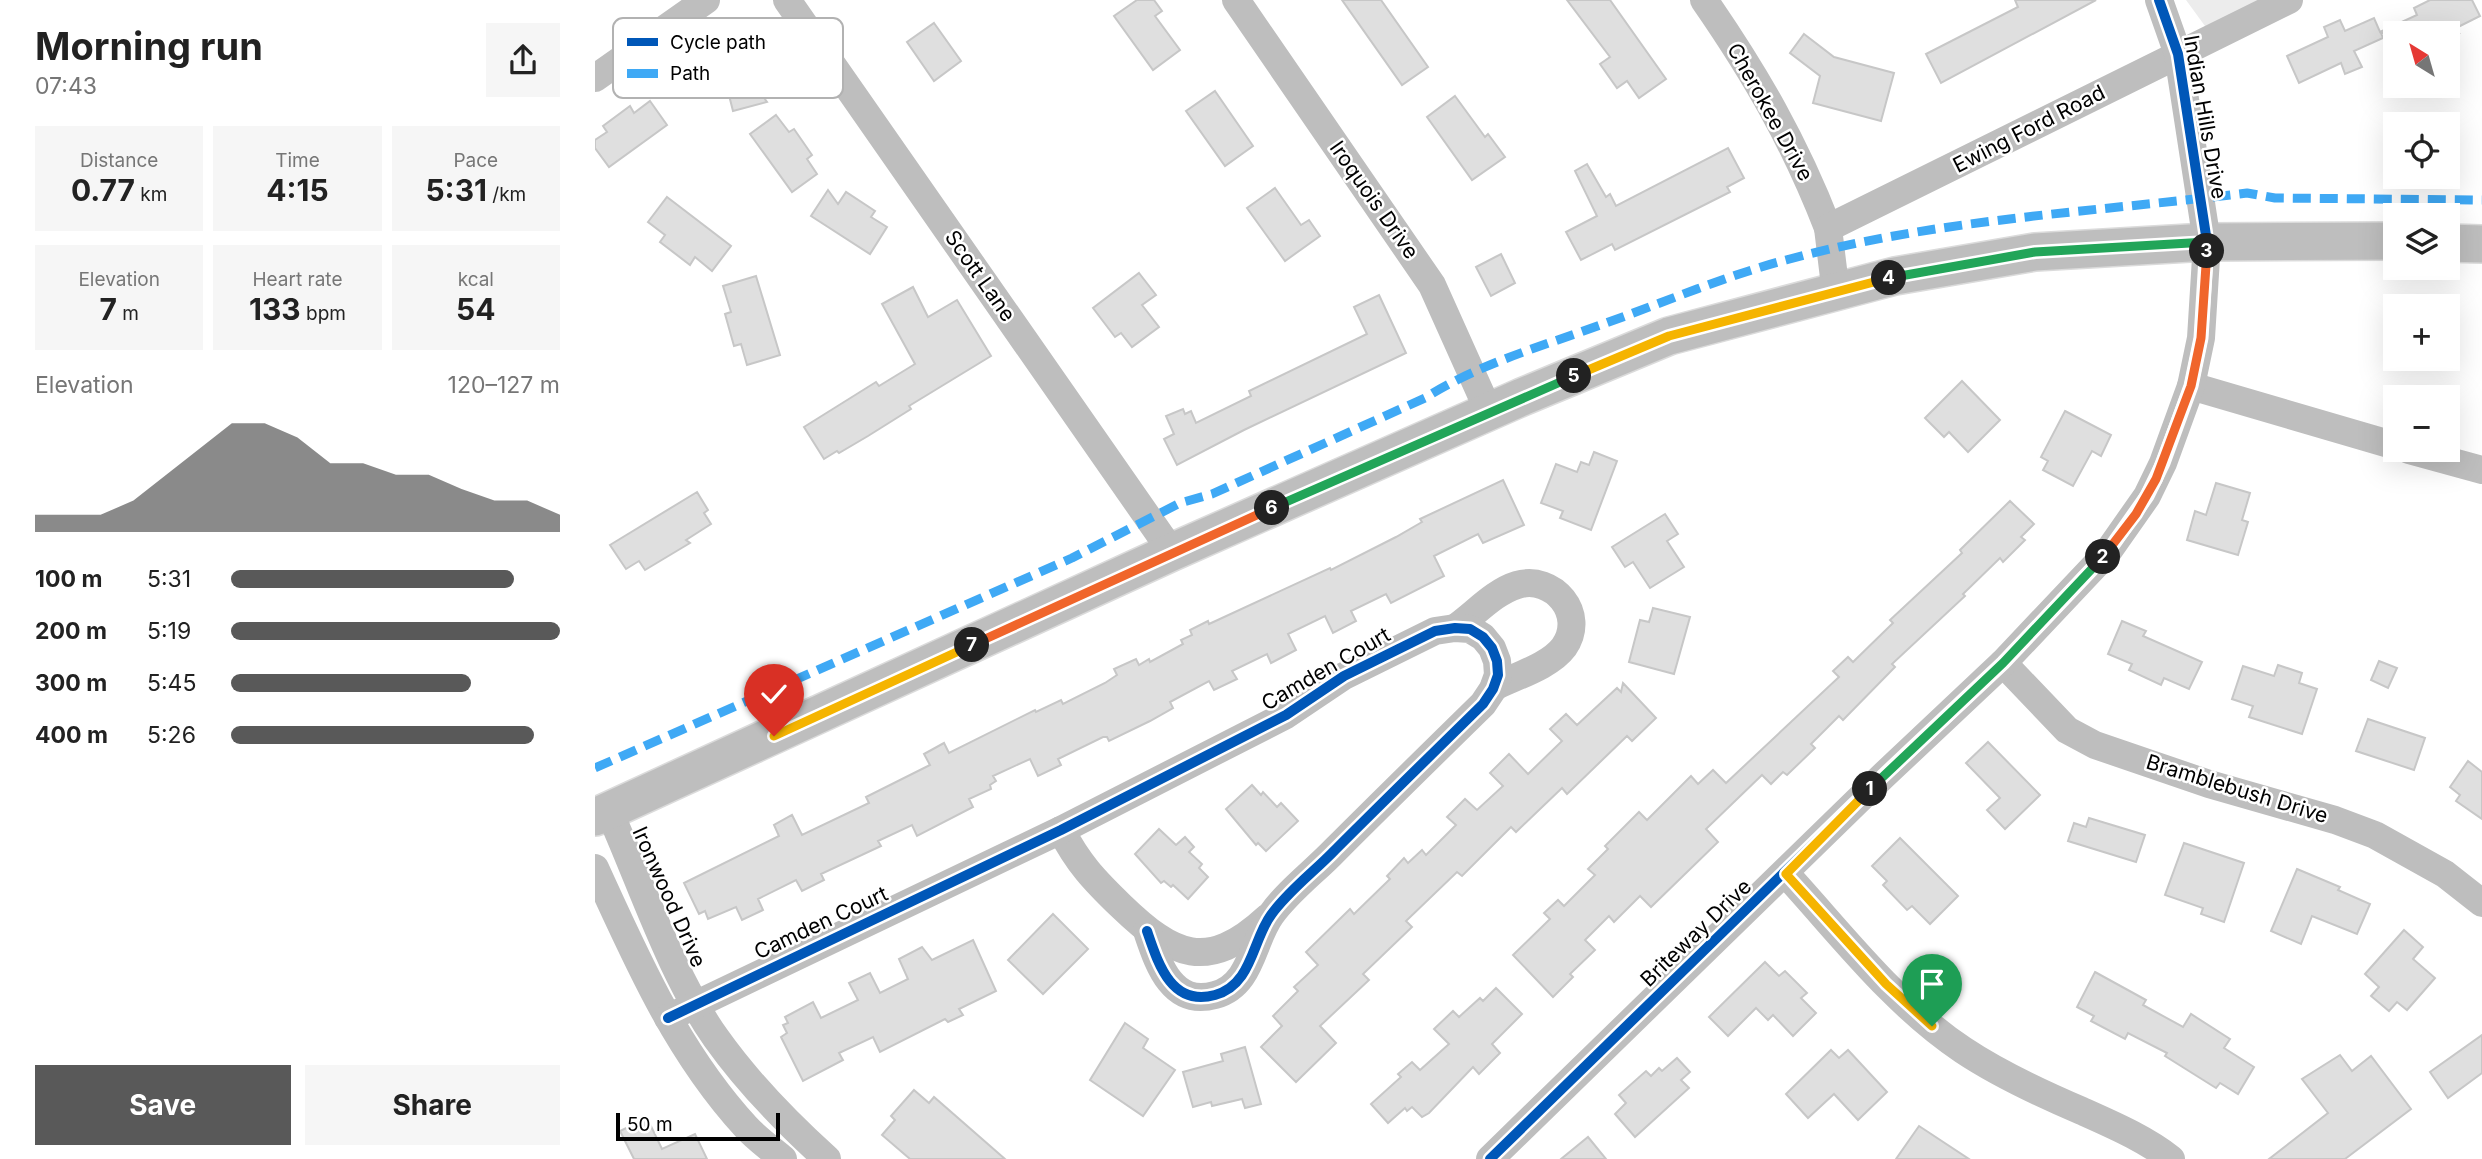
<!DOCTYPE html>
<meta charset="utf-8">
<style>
body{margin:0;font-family:Inter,sans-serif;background:#f6f6f6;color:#222;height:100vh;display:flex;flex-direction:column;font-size:26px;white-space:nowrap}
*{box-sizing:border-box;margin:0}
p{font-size:23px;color:#767676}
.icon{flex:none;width:38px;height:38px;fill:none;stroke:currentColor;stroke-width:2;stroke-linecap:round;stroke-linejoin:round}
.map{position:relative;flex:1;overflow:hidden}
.sheet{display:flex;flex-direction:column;background:#fff;width:595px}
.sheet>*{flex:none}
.needle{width:46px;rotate:323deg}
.tools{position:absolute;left:1788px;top:21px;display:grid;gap:14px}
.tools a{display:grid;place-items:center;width:77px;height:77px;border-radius:0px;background:#fff;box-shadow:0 7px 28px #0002;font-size:35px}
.scale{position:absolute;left:21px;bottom:18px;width:164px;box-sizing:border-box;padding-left:7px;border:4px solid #000;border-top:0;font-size:19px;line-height:24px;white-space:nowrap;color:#000;-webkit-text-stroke:5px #fff;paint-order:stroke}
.pin{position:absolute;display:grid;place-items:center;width:60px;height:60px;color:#fff;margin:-72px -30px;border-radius:50% 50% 50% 0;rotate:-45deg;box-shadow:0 0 7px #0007}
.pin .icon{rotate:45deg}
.km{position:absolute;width:35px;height:35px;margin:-18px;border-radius:50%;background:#222;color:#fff;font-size:19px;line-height:35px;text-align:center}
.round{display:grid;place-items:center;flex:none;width:74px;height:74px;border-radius:0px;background:#f6f6f6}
.overview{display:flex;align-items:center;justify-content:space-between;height:119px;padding:0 35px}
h1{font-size:38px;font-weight:700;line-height:52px}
.stats{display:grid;grid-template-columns:repeat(3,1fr);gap:10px;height:119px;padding:7px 35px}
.stats div{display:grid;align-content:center;border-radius:0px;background:#f6f6f6;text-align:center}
.stats b{font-size:30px;font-weight:700}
.stats small{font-size:19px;font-weight:400}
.stats p{font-size:19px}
.chart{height:196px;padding:14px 35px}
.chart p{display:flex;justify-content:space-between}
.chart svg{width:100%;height:126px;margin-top:7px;fill:#595959;opacity:.7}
.action{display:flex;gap:14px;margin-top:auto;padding:14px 35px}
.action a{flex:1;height:80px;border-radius:0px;background:#595959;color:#fff;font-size:28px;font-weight:700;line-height:80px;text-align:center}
.action a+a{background:#f6f6f6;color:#222}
ul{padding:0 35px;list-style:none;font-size:23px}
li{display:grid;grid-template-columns:112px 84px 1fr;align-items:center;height:52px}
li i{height:18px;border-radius:9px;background:#595959}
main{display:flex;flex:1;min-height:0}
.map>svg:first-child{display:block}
.green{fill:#ececec}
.building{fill:#dfdfdf;stroke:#c7c7c7;stroke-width:2}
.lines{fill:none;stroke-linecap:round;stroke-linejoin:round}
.major-casing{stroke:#dbdbdb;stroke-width:40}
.minor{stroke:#bebebe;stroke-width:28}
.major{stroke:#bebebe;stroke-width:37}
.quiet{stroke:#3fa9f5;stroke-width:9;stroke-dasharray:18 9;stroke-linecap:butt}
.cycleway-casing{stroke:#fff;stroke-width:15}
.cycleway{stroke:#0057b8;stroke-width:10}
.split-1-casing{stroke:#fff;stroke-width:14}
.split-2-casing{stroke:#fff;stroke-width:14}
.split-3-casing{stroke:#fff;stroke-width:14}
.split-4-casing{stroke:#fff;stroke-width:14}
.split-5-casing{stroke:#fff;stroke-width:14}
.split-6-casing{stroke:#fff;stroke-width:14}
.split-7-casing{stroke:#fff;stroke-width:14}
.split-8-casing{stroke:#fff;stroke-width:14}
.split-1{stroke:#f5b400;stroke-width:9}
.split-2{stroke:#22a559;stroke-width:9}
.split-3{stroke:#f0652b;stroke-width:9}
.split-4{stroke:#22a559;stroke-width:9}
.split-5{stroke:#f5b400;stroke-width:9}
.split-6{stroke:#22a559;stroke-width:9}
.split-7{stroke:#f0652b;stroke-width:9}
.split-8{stroke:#f5b400;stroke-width:9}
.labels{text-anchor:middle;stroke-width:5;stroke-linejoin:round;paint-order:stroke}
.street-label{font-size:21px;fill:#000;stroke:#fff}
.key{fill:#fff;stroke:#b2b2b2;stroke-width:2}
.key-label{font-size:19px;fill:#000}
</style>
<main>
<section class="sheet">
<div class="overview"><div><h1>Morning run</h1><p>07:43</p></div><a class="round"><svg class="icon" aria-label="share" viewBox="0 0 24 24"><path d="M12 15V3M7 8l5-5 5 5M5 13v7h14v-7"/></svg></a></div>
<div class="stats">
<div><p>Distance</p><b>0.77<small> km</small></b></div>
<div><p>Time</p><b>4:15</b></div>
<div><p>Pace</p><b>5:31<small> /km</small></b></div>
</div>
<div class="stats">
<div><p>Elevation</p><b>7<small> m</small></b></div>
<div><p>Heart rate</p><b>133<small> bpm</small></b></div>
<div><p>kcal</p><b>54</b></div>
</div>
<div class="chart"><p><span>Elevation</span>120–127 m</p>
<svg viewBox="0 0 160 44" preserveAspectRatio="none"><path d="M0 44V38L10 38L20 38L30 33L40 24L50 15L60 6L70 6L80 11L90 20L100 20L110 24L120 24L130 29L140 33L150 33L160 38V44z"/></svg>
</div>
<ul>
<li><b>100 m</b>5:31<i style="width:86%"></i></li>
<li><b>200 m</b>5:19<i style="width:100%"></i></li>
<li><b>300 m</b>5:45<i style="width:73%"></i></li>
<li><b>400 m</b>5:26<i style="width:92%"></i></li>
</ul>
<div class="action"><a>Save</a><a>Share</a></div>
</section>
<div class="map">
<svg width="1887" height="1159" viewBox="0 0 1887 1159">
<rect width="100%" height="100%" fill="#fff"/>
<polygon class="green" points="1591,0 1696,0 1618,37"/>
<g class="building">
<polygon points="542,0 559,0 567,11 560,16 585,50 558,70 519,16"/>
<polygon points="747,0 786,0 833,67 807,85"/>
<polygon points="972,0 1015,0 1071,79 1044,98 1032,81 1022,88 1005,64 1015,57"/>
<polygon points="1420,0 1501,0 1346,83 1331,54 1423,7"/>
<polygon points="1835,0 1877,0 1885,16 1861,28 1864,33 1786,33 1788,38 1759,51 1767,67 1750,74 1746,63 1704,83 1692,56 1733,37 1729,27 1745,20 1750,31 1779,18 1785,32 1822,15 1819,8"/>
<polygon points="339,23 366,61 339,81 312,42"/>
<polygon points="1209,34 1239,57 1299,73 1286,121 1218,103 1225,76 1195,53"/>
<polygon points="155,36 159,52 164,51 172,84 161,87 172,102 138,111 121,44"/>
<polygon points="620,91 658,146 630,166 591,111"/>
<polygon points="860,96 890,137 893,134 910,157 877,180 832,117"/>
<polygon points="55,101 72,125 14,167 0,148 0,140 12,132 8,126 35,106 39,113"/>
<polygon points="181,115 194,132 199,129 217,155 212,159 222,174 197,192 155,134"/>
<polygon points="1133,148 1149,178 1132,187 1135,192 1020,250 1017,244 986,260 971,232 1002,216 980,171 992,164 1011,197 1015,194 1021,206"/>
<polygon points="680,188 706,225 714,220 725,236 690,261 652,208"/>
<polygon points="233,190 243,204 251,192 280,211 276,217 292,227 275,254 216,216"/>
<polygon points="72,197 136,246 117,271 100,257 95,265 65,242 70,235 53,222"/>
<polygon points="906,254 920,283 896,296 881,267"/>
<polygon points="544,273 561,295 547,305 564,327 537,347 526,333 520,337 498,308"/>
<polygon points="161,276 185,355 152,365 146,344 139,346 130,314 136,312 128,286"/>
<polygon points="318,287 333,317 362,300 396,356 314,406 316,409 273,436 244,453 242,451 229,459 209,427 281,382 284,386 320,364 287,304"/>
<polygon points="784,295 811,353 649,430 582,465 569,439 579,434 571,416 588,409 590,414 596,411 601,423 656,396 654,391 772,334 759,307"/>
<polygon points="1367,381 1405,420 1373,452 1354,432 1349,437 1330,418"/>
<polygon points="1470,411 1516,435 1506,456 1497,451 1478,486 1448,470 1453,461 1446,457"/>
<polygon points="999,452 1022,461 996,530 965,518 968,511 946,503 961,464 982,472 986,462 994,465"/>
<polygon points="908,480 929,525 888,543 883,534 839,556 849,576 796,603 791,594 756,611 761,621 738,633 730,616 693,634 701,650 676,663 672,654 637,671 642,679 619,690 614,681 575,702 578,708 555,721 514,741 512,737 508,737 463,759 466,765 443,776 435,759 398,776 401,781 395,785 396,789 374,799 378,807 322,836 317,825 283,841 286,846 226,874 229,880 207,891 201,880 163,899 168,910 147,920 141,907 113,919 110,911 104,914 89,883 184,836 179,825 197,815 207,835 274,803 271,797 335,765 329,754 349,743 354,753 440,710 441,712 466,700 468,704 510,683 522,675 519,669 541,659 544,665 554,659 555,662 588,644 586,640 597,635 595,630 613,621 614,624 735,568 736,570 801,537 827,522 825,519"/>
<polygon points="1621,483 1655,493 1647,520 1653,522 1643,555 1592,540 1600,511 1611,515"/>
<polygon points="102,492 113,510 109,513 116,524 91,540 95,543 50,570 44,561 31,569 15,545"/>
<polygon points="1415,501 1439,524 1426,537 1430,540 1408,562 1405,558 1368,594 1370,596 1297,664 1300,667 1248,720 1244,716 1216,744 1220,748 1192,775 1188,772 1176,784 1167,775 1111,829 1123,842 1056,907 1045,896 1019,922 1014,916 990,940 1000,950 975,974 978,977 958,997 918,955 955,919 949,913 963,900 969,906 1000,875 993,869 1013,849 1010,846 1044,812 1052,820 1096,776 1103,784 1118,770 1131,783 1244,677 1238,671 1253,657 1258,662 1298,623 1295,620 1367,553 1365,550"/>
<polygon points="1070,514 1083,534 1072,541 1089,567 1055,588 1038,562 1030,567 1017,547"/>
<polygon points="1058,608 1095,617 1079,674 1034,662 1045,620 1054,622"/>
<polygon points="1527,621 1551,631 1548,636 1607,662 1594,689 1569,678 1566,685 1534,670 1537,664 1513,654"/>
<polygon points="1784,661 1802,668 1793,688 1776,680"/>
<polygon points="1683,665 1707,673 1704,683 1722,689 1707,734 1654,717 1658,706 1637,699 1648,666 1679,676"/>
<polygon points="1028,683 1061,718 1037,741 1032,736 972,794 967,788 921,832 916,827 867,876 862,872 811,921 817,927 768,974 774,980 725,1026 741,1043 701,1082 666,1047 687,1026 678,1016 703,991 699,987 723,965 711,952 755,909 759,914 795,879 792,876 809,858 813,863 827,850 831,855 861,825 852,817 870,799 882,810 908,786 895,773 914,754 933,774 967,741 955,729 971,714 982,725 1022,688 1026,692"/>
<polygon points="1773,719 1830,738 1819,770 1761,751"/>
<polygon points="1393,742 1445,795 1410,829 1392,810 1405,798 1371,763"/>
<polygon points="1873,761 1887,772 1887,819 1861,801 1865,795 1855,787"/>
<polygon points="657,785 666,795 668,792 682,807 686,803 703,821 671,851 663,843 661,845 631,809"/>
<polygon points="1494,818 1550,835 1541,862 1473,841 1479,823 1491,827"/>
<polygon points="564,829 581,845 590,837 599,847 594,852 607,864 604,868 613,877 593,899 578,885 576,887 569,881 566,883 540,854"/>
<polygon points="1305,838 1363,896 1335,924 1317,906 1312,910 1288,885 1292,881 1277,866"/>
<polygon points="1589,843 1649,863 1629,922 1606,914 1608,908 1570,895"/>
<polygon points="1702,869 1745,887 1743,890 1775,904 1762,934 1717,916 1706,944 1676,931"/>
<polygon points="458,914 493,949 448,994 413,960"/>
<polygon points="1809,930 1828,947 1818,959 1840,978 1812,1010 1802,1002 1794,1011 1776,996 1784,987 1770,974"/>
<polygon points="378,940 401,991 364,1009 368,1015 353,1022 350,1019 285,1052 278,1037 244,1053 248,1060 208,1081 186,1037 192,1033 188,1025 193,1023 190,1017 218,1002 226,1018 263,1000 254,983 275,973 285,993 313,979 304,959 327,947 337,960"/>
<polygon points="1170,962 1184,976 1190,971 1212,993 1206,998 1221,1013 1198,1036 1178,1015 1173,1020 1161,1008 1133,1036 1114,1017"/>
<polygon points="1500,972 1551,1000 1548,1005 1588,1027 1596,1014 1635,1039 1629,1048 1659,1067 1643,1094 1625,1083 1621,1088 1570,1056 1572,1053 1533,1033 1530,1039 1496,1021 1499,1016 1482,1007"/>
<polygon points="901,988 927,1014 897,1044 905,1053 884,1074 878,1067 834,1113 827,1117 817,1107 812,1111 810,1108 793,1123 776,1104 806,1077 803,1074 817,1062 825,1070 854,1044 839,1029 858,1011 864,1017 885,998 888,1001"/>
<polygon points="530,1023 553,1039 548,1048 580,1070 548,1116 495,1080"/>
<polygon points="1887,1035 1887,1073 1853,1098 1835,1072"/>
<polygon points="650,1047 666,1104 650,1108 647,1099 617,1106 616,1102 598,1107 588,1072 628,1061 626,1054"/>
<polygon points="1236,1050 1244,1058 1253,1050 1292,1092 1263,1120 1239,1094 1213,1118 1191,1094"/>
<polygon points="1745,1055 1757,1071 1776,1056 1816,1109 1750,1159 1674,1159 1733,1113 1707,1079"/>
<polygon points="1082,1058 1095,1072 1086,1080 1094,1088 1040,1137 1020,1114 1031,1103 1024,1095 1051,1071 1056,1076 1064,1068 1067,1071"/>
<polygon points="319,1090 334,1103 339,1097 410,1159 315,1159 287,1135 300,1120 296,1116"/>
<polygon points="52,1118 67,1149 100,1134 112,1159 39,1159 25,1131"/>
<polygon points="1324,1126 1374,1159 1301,1159"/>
<polygon points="993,1137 1011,1159 966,1159"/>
</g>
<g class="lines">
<g class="major-casing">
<g id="major">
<polyline points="1853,243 1887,244"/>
<polyline points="0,817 577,552 927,397 1074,336 1300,276 1440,252 1612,242 1801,241"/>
</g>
</g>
<g class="minor">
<polyline points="192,0 577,552"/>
<polyline points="641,0 837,285 894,412"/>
<path d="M1109,0c52,75 91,143 124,228"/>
<polyline points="0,78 111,0"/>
<polyline points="1241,294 1233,228 1694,0"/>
<polyline points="1596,386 1801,446"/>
<polyline points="1814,450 1887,470"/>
<path d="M860,628c20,-14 39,-36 62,-43 36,-11 70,29 47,62 -14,19 -48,29 -70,40"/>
<polyline points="1408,663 1472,730 1500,745 1614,784 1740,820 1780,835 1850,874 1887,903"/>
<path d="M14,811c32,71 62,164 107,227 32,45 70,84 111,121"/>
<path d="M466,830c17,33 33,50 60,76 52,50 86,67 146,12"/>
<path d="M0,868c42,92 82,184 151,259 11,12 25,22 37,32"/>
<path d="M1191,874c55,60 108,130 177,176 36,24 79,44 119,61 31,14 62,27 89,48"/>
<path d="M73,1018l393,-188 225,-115 58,-39 91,-45 20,-3 15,1 13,8 9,11 5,13 1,14 -5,14 -10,15c-49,48 -99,97 -148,146 -20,21 -47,41 -64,65 -19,26 -19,70 -56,80 -44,12 -57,-32 -68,-64"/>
<polyline points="895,1159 1288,776 1408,663 1512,553 1552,496 1568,463 1596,386 1606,338 1612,242 1583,54 1564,0"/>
</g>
<use href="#major" class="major"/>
<path class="quiet" d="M0,768l477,-210 108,-55 32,-9 213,-96c55,-35 121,-53 181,-75 59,-21 119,-47 180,-63 150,-41 308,-48 461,-67l28,5 207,2"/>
<g class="cycleway-casing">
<g id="cycleway">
<path d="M73,1018l393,-188 225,-115 58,-39 91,-45 20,-3 15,1 13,8 9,11 5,13 1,14 -5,14 -10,15c-49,48 -99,97 -148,146 -20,21 -47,41 -64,65 -19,26 -19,70 -56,80 -44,12 -57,-32 -68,-64"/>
<polyline points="895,1159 1288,776 1408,663 1512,553 1552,496 1568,463 1596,386 1606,338 1612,242 1583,54 1564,0"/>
</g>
</g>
<use href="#cycleway" class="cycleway"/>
</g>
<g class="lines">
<g class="split-1-casing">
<polyline id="split-1" points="1275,789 1191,874 1291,984 1337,1026"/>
</g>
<g class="split-2-casing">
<polyline id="split-2" points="1275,789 1408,663 1508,557"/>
</g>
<g class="split-3-casing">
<polyline id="split-3" points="1508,557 1541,514 1561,479 1596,386 1606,338 1612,251"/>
</g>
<g class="split-4-casing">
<polyline id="split-4" points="1294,278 1440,252 1612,242 1612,251"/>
</g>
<g class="split-5-casing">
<polyline id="split-5" points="979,376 1074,336 1294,278"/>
</g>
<g class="split-6-casing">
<polyline id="split-6" points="677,508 979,376"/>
</g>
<g class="split-7-casing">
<polyline id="split-7" points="377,645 677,508"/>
</g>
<g class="split-8-casing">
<polyline id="split-8" points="179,736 377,645"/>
</g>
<use href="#split-1" class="split-1"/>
<use href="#split-2" class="split-2"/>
<use href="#split-3" class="split-3"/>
<use href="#split-4" class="split-4"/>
<use href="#split-5" class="split-5"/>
<use href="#split-6" class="split-6"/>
<use href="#split-7" class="split-7"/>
<use href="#split-8" class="split-8"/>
</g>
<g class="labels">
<g class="street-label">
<text transform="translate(1175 112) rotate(61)" y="7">Cherokee Drive</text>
<text transform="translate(1610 117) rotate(80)" y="7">Indian Hills Drive</text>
<text transform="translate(1434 129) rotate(-27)" y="7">Ewing Ford Road</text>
<text transform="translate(779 200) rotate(55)" y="7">Iroquois Drive</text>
<text transform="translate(385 276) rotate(55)" y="7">Scott Lane</text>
<text transform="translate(731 669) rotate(-30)" y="7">Camden Court</text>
<text transform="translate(1642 789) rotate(17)" y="7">Bramblebush Drive</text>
<text transform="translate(74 897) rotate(66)" y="7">Ironwood Drive</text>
<text transform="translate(226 923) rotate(-25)" y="7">Camden Court</text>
<text transform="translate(1101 933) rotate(-44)" y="7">Briteway Drive</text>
</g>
</g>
<rect x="18" y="18" width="230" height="80" rx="10" class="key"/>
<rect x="32" y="38" width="31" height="8" fill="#0057b8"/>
<rect x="32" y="69" width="31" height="9" fill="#3fa9f5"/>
<g class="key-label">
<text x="75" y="49">Cycle path</text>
<text x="75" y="80">Path</text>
</g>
</svg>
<div class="tools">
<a><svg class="needle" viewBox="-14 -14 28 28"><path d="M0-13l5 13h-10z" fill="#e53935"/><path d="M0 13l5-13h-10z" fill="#767676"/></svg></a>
<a><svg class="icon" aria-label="locate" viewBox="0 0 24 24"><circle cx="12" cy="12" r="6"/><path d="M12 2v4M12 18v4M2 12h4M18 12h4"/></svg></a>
<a><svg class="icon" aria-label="layers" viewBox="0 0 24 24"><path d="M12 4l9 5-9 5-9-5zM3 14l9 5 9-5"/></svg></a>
<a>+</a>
<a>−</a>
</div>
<div class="scale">50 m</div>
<div class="pin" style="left:1337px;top:1026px;background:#1e9e55"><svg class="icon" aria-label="arrive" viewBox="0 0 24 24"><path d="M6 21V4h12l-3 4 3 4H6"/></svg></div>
<div class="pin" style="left:179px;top:736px;background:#d93025"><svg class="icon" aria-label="check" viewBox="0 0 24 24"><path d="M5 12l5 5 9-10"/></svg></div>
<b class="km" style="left:1275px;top:789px">1</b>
<b class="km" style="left:1508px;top:557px">2</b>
<b class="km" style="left:1612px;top:251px">3</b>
<b class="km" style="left:1294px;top:278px">4</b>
<b class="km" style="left:979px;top:376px">5</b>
<b class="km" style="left:677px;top:508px">6</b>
<b class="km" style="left:377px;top:645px">7</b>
</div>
</main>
